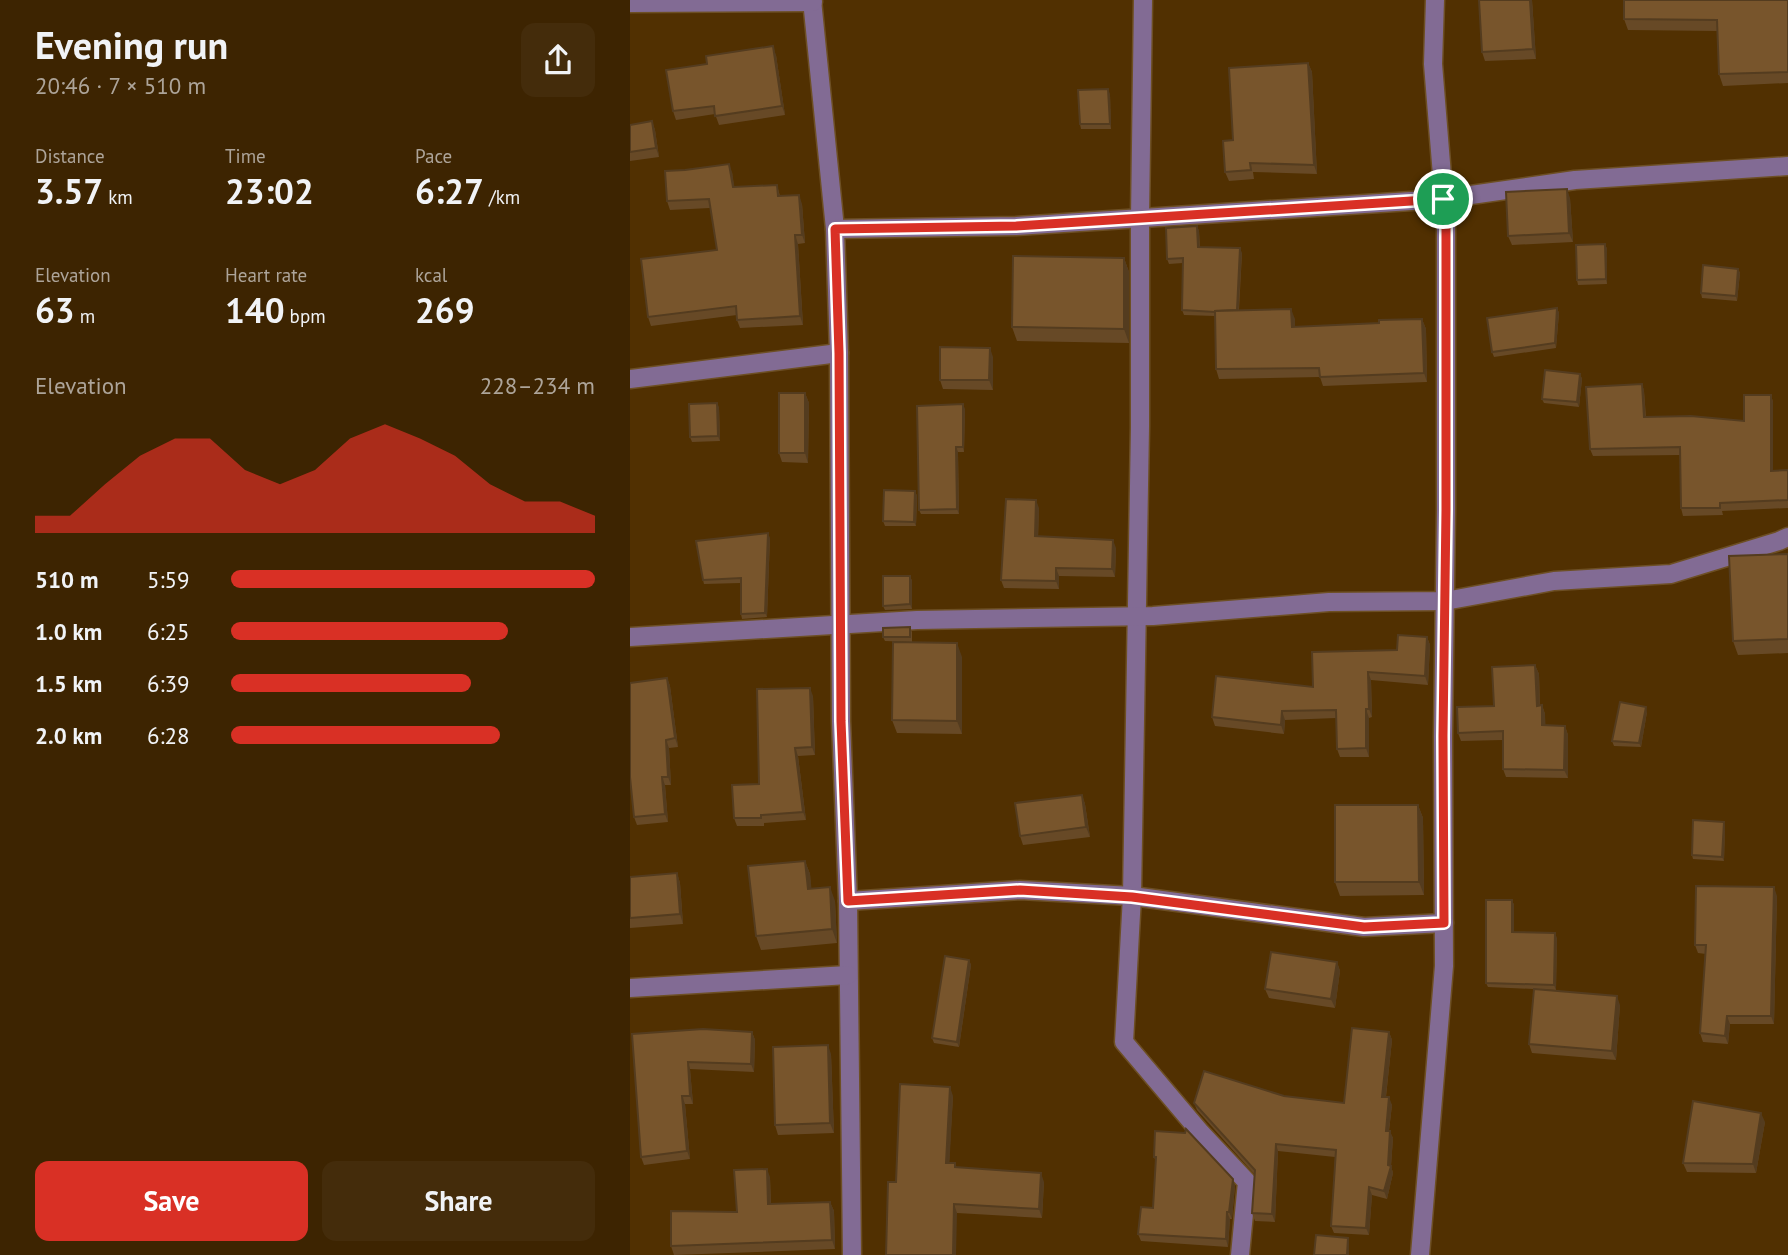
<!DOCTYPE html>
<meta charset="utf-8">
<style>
body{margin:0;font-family:"PT Sans",sans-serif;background:#442c0b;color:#f1f3f6;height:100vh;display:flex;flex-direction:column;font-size:26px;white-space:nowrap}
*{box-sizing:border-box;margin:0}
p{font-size:23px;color:#ada499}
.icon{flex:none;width:38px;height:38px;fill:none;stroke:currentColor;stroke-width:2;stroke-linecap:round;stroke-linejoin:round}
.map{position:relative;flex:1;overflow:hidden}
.drawer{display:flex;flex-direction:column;background:#3d2401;width:630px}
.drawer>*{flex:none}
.pin{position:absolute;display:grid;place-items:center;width:60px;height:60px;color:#fff;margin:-30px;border:4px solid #fff;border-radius:50%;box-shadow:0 2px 7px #0007}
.round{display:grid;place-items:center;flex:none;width:74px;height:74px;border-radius:14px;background:#442c0b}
.headline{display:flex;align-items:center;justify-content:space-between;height:119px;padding:0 35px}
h1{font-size:38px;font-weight:700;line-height:52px}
.metrics{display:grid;grid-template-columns:repeat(3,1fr);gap:10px;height:119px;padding:7px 35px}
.metrics div{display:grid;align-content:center}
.metrics b{font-size:35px;font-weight:700}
.metrics small{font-size:19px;font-weight:400}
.metrics p{font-size:19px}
.chart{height:196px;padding:14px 35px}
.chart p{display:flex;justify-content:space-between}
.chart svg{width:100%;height:126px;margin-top:7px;fill:#d93025;opacity:.7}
.action{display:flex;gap:14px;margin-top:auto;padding:14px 35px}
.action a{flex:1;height:80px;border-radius:14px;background:#d93025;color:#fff;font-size:28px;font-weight:700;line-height:80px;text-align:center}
.action a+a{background:#442c0b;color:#f1f3f6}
ul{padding:0 35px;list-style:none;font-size:23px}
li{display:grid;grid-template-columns:112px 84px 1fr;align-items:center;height:52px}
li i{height:18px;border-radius:9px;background:#d93025}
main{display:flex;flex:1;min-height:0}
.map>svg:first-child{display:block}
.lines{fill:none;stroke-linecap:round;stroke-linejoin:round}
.minor-casing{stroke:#6d4f24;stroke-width:21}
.minor{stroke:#826b94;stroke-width:18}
.wall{fill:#674926}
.shaded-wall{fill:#543c1f}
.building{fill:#78552c;stroke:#543c1f;stroke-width:2}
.route-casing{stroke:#fff;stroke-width:14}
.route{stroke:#d93025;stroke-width:9}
</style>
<main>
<section class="drawer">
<div class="headline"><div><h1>Evening run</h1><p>20:46 · 7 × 510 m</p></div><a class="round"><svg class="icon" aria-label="share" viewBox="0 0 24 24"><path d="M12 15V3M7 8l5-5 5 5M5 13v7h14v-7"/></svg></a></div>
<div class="metrics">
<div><p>Distance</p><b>3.57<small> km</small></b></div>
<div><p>Time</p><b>23:02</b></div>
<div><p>Pace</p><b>6:27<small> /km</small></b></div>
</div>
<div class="metrics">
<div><p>Elevation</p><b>63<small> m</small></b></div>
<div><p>Heart rate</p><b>140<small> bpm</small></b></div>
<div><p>kcal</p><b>269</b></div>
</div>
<div class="chart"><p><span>Elevation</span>228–234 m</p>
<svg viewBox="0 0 160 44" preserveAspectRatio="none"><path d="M0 44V38L10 38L20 27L30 17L40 11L50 11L60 22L70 27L80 22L90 11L100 6L110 11L120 17L130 27L140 33L150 33L160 38V44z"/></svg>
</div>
<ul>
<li><b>510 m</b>5:59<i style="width:100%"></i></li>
<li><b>1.0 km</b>6:25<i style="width:76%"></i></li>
<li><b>1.5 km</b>6:39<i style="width:66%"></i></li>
<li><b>2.0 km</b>6:28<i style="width:74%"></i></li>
</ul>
<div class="action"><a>Save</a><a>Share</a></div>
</section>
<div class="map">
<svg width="1158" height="1255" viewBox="0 0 1158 1255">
<rect width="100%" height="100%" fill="#513001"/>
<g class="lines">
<g class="minor-casing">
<g id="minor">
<polyline points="182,0 205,229 209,353 211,721 218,901 222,1255"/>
<polyline points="513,0 510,218 510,427 502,896 494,1042 571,1133 617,1182 610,1255"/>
<polyline points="0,3 183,2"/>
<polyline points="205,229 386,226 813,199 945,180 1158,166"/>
<polyline points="0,379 209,353"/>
<polyline points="0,637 287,620 523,616 699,602 815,601 924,581 1041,574 1149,541 1158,537"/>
<polyline points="218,901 390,890 502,896 734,927 814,923"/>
<polyline points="0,988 218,975"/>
<polyline points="790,1255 814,966 813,736 816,510 816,225 803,64 805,0"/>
</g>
</g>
<use href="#minor" class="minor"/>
</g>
<g class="wall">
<polygon points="849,0 902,0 906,59 855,61 852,52"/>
<polygon points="1158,0 1158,83 1093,86 1089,74 1088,31 998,30 994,19"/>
<polygon points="146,55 155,115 89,125 85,114 46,120 43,111"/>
<polygon points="678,63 682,72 687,174 623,172 624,179 599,181 595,172 603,140"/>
<polygon points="480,94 481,129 451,129 450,124"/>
<polygon points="22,121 25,130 29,157 0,161 0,125"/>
<polygon points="102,172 104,187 147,185 150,196 172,204 175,243 168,244 173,325 110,328 107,320 107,315 21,326 18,317 87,250 80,208 40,210 37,201"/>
<polygon points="940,198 943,242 882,245 878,236"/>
<polygon points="567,226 569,231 570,247 612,253 609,310 665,319 665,327 749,323 792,319 796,329 797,382 693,386 690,377 589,379 586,369 585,316 554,315 552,310 553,263 539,264 537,259"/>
<polygon points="975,244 977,249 977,284 948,285 947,280"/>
<polygon points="494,258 499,272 499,343 387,341 382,327"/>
<polygon points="1108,269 1110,273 1107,301 1072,298 1071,293"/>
<polygon points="927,308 929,313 926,348 864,357 862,352"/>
<polygon points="363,357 363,390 313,389 310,380"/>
<polygon points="950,374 952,379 949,407 914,403 912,399"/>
<polygon points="1012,384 1014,391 1016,417 1114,421 1141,395 1143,402 1143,471 1158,470 1158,508 1092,511 1093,515 1053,516 1051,508 1050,455 963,456 960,449"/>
<polygon points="175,393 179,403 178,463 152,462 149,453"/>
<polygon points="89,407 90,441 62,442 60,437"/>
<polygon points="335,409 334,452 328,452 329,514 291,514 289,510"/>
<polygon points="285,491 287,496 286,526 255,526 253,521"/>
<polygon points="409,508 408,536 486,548 485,577 429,576 429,589 374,588 371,580"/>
<polygon points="140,538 137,617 112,619 111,614 111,583 74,584 73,580"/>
<polygon points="1158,554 1158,653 1108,655 1103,641"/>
<polygon points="280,576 282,581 282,609 255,610 253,606"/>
<polygon points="280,627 282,632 282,642 255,641 253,637"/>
<polygon points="797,637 800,645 798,685 741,680 742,717 739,718 739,757 710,757 707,749 706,718 655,720 654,734 585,726 582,717 683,687"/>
<polygon points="332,657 332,734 267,733 262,720"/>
<polygon points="905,665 909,674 910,705 912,705 915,714 915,725 935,726 938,735 938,778 876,777 873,769 873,740 831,741 828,733 864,706"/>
<polygon points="37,678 40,686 48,747 39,748 41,785 35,785 38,822 7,825 4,817"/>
<polygon points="183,696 185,755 168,756 176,820 134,823 134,826 107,826 104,818 129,784"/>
<polygon points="1017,712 1011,747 984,746 982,741"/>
<polygon points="452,795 455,804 460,837 393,845 390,836"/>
<polygon points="788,805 793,818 794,895 710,896 705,882"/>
<polygon points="1095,826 1094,861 1063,859 1062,855"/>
<polygon points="175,861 180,874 181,889 205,901 207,943 131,950 126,936"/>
<polygon points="47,873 50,883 53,924 0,928 0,877"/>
<polygon points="1147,896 1144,1024 1100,1024 1098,1044 1073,1042 1070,1033 1076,954 1068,953 1065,945"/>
<polygon points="882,900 884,905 884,932 927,938 926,990 906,989 990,1005 986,1060 902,1053 899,1044 904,989 858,987 856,983"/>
<polygon points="339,960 341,965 329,1047 304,1043 302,1038"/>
<polygon points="707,962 710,971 705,1008 639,998 635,989"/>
<polygon points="122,1032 125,1040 124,1072 60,1069 63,1104 55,1104 60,1159 14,1165 11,1157 2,1034"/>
<polygon points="759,1032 762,1040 756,1097 762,1105 759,1131 763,1138 761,1166 763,1173 757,1199 742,1195 739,1235 704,1233 701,1226 705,1157 648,1151 645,1222 625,1221 622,1213 625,1175 567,1110 564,1103 654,1096 714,1103"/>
<polygon points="201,1054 204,1133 148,1135 145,1125"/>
<polygon points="323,1096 319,1163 325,1163 327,1168 414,1182 412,1218 327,1213 266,1182"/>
<polygon points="1135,1122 1126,1173 1057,1172 1053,1163"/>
<polygon points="524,1157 603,1179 605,1186 602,1219 600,1219 598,1247 511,1241 508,1234 523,1208 526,1162"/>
<polygon points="140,1177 141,1204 200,1202 204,1211 205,1249 44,1255 41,1246 107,1212"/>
</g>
<g class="shaded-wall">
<polygon points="900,0 902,0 906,59 903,49"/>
<polygon points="143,46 146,55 155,115 152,106"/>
<polygon points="678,63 682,72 687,174 684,165"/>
<polygon points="478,89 480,94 481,129 480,124"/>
<polygon points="22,121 25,130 29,157 26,148"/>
<polygon points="99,164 102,172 106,196 103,187"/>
<polygon points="937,189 940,198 943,242 939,233"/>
<polygon points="169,195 172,204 175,243 172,235"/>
<polygon points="567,226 569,231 570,252 568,247"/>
<polygon points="165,235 168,244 173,325 170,316"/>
<polygon points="975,244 977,249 977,284 976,279"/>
<polygon points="610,248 612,253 608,317 607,313"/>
<polygon points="494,258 499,272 499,343 494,329"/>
<polygon points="1108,269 1110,273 1107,301 1106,296"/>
<polygon points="927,308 929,313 926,348 925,343"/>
<polygon points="661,309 665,319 665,336 662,327"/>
<polygon points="792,319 796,329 797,382 794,373"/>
<polygon points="360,348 363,357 363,390 359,380"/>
<polygon points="950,374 952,379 949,407 947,402"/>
<polygon points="1012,384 1014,391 1016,425 1014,417"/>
<polygon points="175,393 179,403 178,463 175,453"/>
<polygon points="1141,395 1143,402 1143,479 1141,471"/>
<polygon points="87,403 89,407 90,441 88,436"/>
<polygon points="333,404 335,409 334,452 333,447"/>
<polygon points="326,447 328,452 329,514 327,509"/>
<polygon points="285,491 287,496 286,526 284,522"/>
<polygon points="406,500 409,508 408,544 405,536"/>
<polygon points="138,533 140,538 137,617 135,613"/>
<polygon points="483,540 486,548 485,577 482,569"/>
<polygon points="426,568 429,576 429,589 426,581"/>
<polygon points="280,576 282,581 282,609 280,604"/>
<polygon points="797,637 800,645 798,685 795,676"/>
<polygon points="327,643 332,657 332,734 327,721"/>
<polygon points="905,665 909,674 910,714 907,706"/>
<polygon points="738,672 741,680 742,717 739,709"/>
<polygon points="37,678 40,686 48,747 45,738"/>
<polygon points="180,688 183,696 185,755 182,747"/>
<polygon points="912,705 915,714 916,734 912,725"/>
<polygon points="1016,707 1017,712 1011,747 1009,743"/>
<polygon points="736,709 739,718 739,757 736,748"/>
<polygon points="652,711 655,720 654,734 651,725"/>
<polygon points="935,726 938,735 938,778 934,770"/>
<polygon points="36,740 39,748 41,785 38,777"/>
<polygon points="165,748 168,756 176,820 173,812"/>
<polygon points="32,777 35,785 38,822 35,814"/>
<polygon points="452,795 455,804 460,837 456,827"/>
<polygon points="788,805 793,818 794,895 789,882"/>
<polygon points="1094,822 1095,826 1094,861 1092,857"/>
<polygon points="175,861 180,874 183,903 178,889"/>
<polygon points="47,873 50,883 53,924 50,914"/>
<polygon points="200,887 205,901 207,943 202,929"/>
<polygon points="1144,887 1147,896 1144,1024 1141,1016"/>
<polygon points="882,900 884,905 884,937 882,932"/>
<polygon points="925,933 927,938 926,990 924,985"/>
<polygon points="339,960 341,965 329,1047 327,1042"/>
<polygon points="707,962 710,971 705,1008 701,999"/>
<polygon points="987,996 990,1005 986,1060 982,1051"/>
<polygon points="1097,1016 1100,1024 1098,1044 1095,1036"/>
<polygon points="122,1032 125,1040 124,1072 121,1064"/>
<polygon points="759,1032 762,1040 755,1104 752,1097"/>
<polygon points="198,1045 201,1054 204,1133 200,1123"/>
<polygon points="58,1062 60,1069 63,1104 60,1096"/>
<polygon points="320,1087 323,1096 319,1172 316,1163"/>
<polygon points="52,1096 55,1104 60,1159 57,1151"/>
<polygon points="759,1097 762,1105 758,1138 756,1131"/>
<polygon points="1131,1113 1135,1122 1126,1173 1123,1164"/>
<polygon points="760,1131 763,1138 761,1166 763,1173 757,1199 754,1191 758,1165"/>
<polygon points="646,1144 648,1151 645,1222 642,1214"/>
<polygon points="137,1169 140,1177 141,1213 138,1204"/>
<polygon points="411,1173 414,1182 412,1218 409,1209"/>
<polygon points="603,1179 605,1186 602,1219 599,1212"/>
<polygon points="739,1187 742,1195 739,1235 736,1228"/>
<polygon points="200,1202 204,1211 205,1249 202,1240"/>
<polygon points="324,1204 327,1213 326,1255 323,1255"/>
<polygon points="597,1212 600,1219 598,1247 596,1239"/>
<polygon points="718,1238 719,1242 719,1255 717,1255"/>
</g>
<g class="building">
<polygon points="849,0 900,0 903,49 852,52"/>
<polygon points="994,0 1158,0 1158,72 1089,74 1087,20 994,19"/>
<polygon points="143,46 152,106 85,116 84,106 43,111 36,70 77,64 76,56"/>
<polygon points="678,63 684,165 620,163 621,170 595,172 593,141 603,140 599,68"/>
<polygon points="478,89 480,124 450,124 448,90"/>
<polygon points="22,121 26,148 0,152 0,125"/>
<polygon points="99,164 103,187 147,185 148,196 169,195 172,235 165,235 170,316 107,320 106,306 18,317 11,259 87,250 79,199 37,201 35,171 55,170"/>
<polygon points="937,189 939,233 878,236 876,192"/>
<polygon points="567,226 568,247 610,248 607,310 585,311 585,312 552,310 553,258 537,259 536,228"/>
<polygon points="975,244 976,279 947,280 946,245"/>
<polygon points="383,256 494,258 494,329 382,327"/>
<polygon points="1073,265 1108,269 1106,296 1071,293"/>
<polygon points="927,308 925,343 862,352 857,318"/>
<polygon points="661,309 662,327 749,323 749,320 792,319 794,373 690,377 689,368 586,369 585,311"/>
<polygon points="310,347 360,348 359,380 310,380"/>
<polygon points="915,370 950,374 947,402 912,399"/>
<polygon points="1012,384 1014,417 1061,416 1114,421 1114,395 1141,395 1141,471 1158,470 1158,500 1090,503 1090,508 1051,508 1050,447 960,449 956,387"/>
<rect x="149" y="393" width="26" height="60"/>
<polygon points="87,403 88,436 60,437 59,404"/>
<polygon points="333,404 333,447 326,447 327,509 289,510 287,406"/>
<polygon points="254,490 285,491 284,522 253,521"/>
<polygon points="376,499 406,500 405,536 483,540 482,569 426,568 426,581 371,580"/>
<polygon points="138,533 135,613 111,614 111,578 73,580 66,541"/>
<polygon points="1158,554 1158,639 1103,641 1099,556"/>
<polygon points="253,576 280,576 280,604 253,606"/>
<polygon points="280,627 280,637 253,637 253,628"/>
<polygon points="768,635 797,637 795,676 738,672 739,709 736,709 736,748 707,749 706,710 652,711 651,725 582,717 586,676 683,687 682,652 767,650"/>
<polygon points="263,642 327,643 327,721 262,720"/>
<polygon points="905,665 907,706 912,705 912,725 935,726 934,770 873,769 873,731 828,733 827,707 864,706 862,667"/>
<polygon points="37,678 45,738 36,740 38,777 32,777 35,814 4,817 0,777 0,683"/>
<polygon points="180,688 182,747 165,748 173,812 131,815 131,818 104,818 102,785 129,784 127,689"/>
<polygon points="990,702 1016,707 1009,743 982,741"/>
<polygon points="452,795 456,827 390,836 385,803"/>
<polygon points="705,805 788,805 789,882 705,882"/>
<polygon points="1063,820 1094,822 1092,857 1062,855"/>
<polygon points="175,861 178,889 200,887 202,929 126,936 118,866"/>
<polygon points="47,873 50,914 0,918 0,877"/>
<polygon points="1066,886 1144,887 1141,1016 1097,1016 1095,1036 1070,1033 1076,945 1065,945"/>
<polygon points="856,900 882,900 882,932 925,933 924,985 856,983"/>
<polygon points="641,952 707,962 701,999 635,989"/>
<polygon points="315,956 339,960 327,1042 302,1038"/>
<polygon points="904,989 987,996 982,1051 899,1044"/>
<polygon points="722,1028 759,1032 752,1097 759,1097 756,1131 760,1131 758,1165 761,1166 754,1191 739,1187 736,1228 701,1226 706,1150 646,1144 642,1214 622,1213 625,1170 564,1103 574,1071 654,1096 714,1103"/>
<polygon points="73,1029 122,1032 121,1064 58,1062 60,1096 52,1096 57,1151 11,1157 2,1034"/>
<polygon points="198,1045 200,1123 145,1125 143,1047"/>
<polygon points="270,1084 320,1087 316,1163 325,1163 325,1167 411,1173 409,1209 324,1204 323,1255 256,1255 258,1182 266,1182"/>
<polygon points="1063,1101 1131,1113 1123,1164 1053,1163"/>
<polygon points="556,1129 603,1179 599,1212 597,1212 596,1239 508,1234 511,1207 523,1208 526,1157 524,1157 525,1131 555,1133"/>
<polygon points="137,1169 138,1204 200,1202 202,1240 41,1246 41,1211 107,1212 104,1170"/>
<polygon points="686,1235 718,1238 717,1255 684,1255"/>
</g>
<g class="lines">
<g class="route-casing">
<polygon id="route" points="813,199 816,225 816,510 813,736 814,923 734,927 502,897 390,890 218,901 211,721 209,353 205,229 386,226"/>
</g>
<use href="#route" class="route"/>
</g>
</svg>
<div class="pin" style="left:813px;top:199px;background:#1e9e55"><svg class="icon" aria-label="arrive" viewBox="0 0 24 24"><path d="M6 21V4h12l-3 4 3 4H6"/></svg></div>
</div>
</main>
